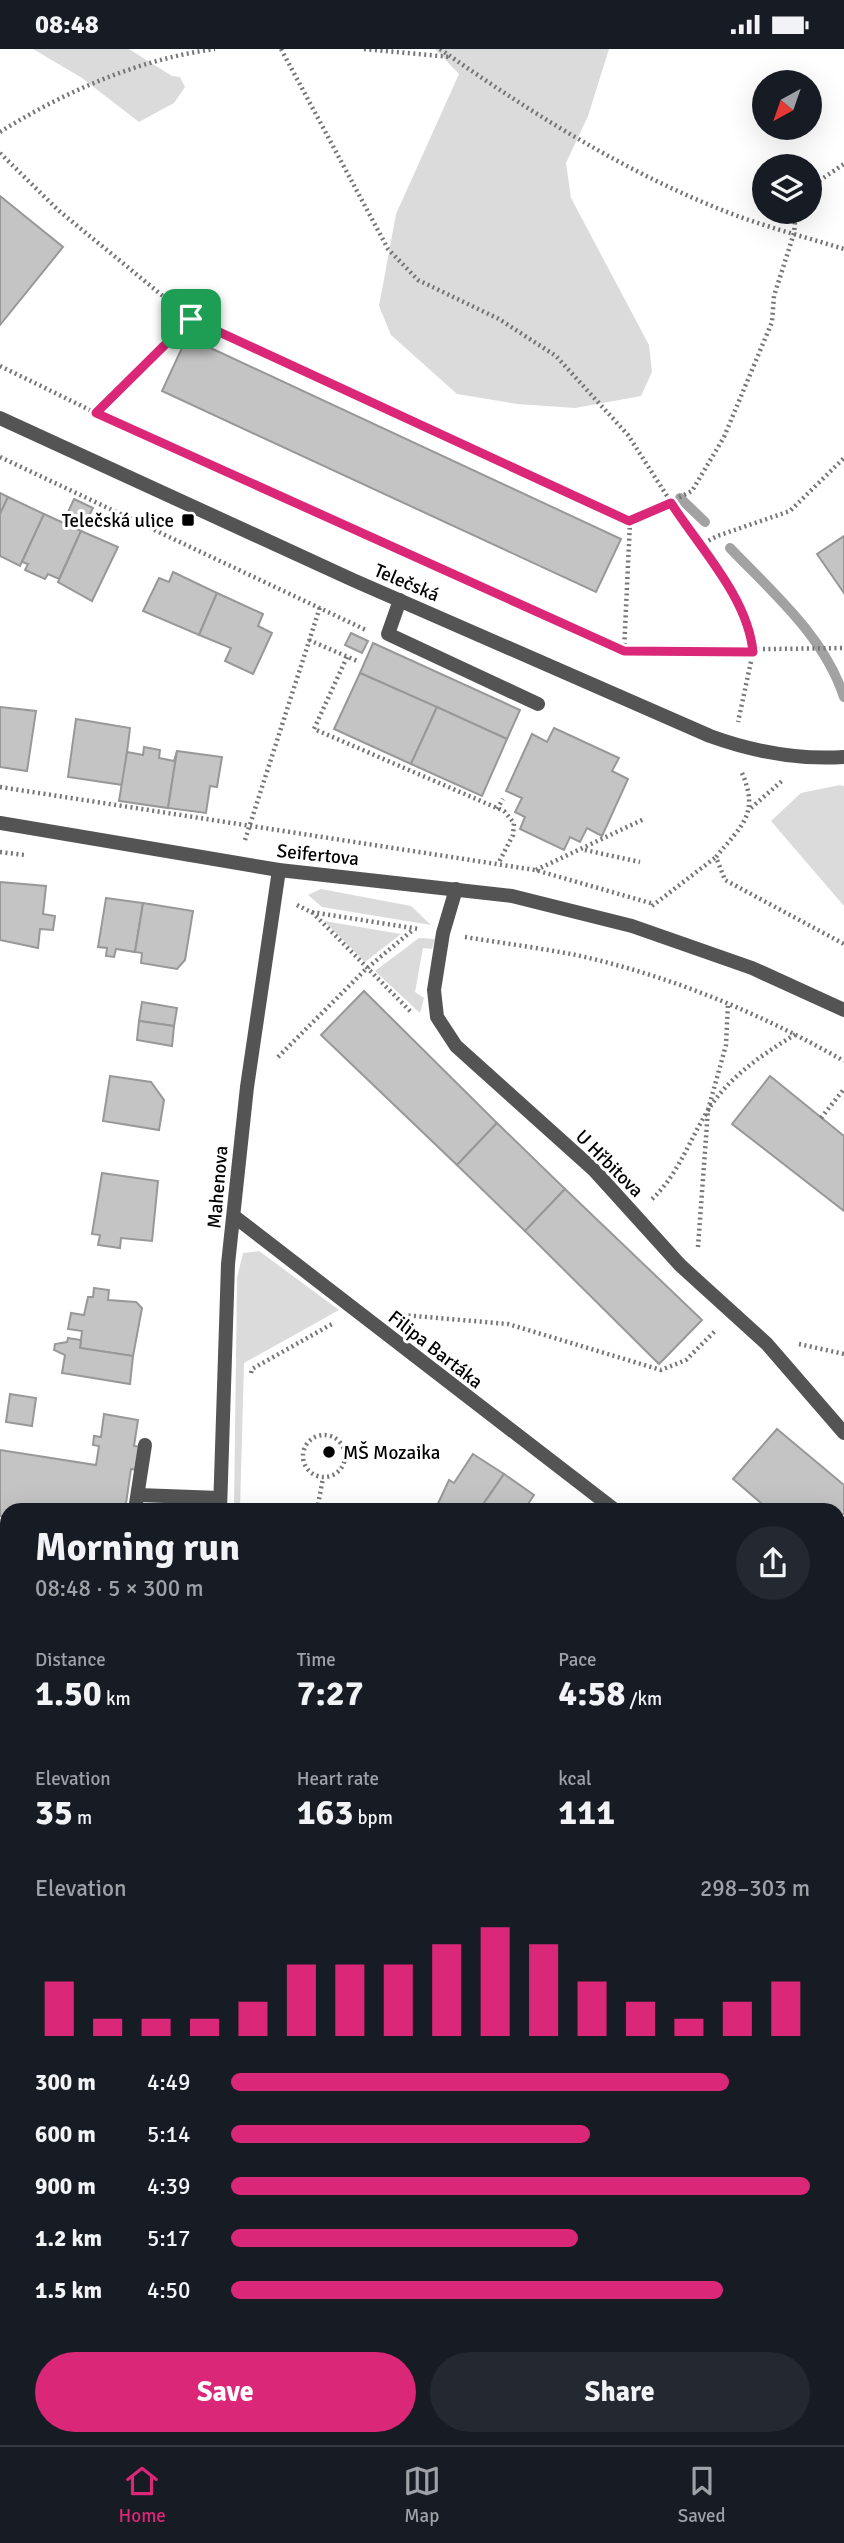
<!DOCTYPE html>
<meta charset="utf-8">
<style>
body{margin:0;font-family:Signika,sans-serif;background:#242831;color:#f1f3f6;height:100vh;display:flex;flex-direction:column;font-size:26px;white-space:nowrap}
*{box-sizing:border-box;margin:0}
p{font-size:23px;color:#9ea1a6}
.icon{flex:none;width:38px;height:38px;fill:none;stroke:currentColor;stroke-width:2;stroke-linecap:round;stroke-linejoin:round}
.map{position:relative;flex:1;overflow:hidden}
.side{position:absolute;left:0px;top:1454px;width:845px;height:943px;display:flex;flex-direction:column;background:#171b24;border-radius:21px 21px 0 0;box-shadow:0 7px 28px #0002}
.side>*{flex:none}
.needle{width:46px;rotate:220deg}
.buttons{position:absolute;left:752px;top:21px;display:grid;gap:14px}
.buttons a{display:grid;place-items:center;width:70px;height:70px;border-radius:50%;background:#171b24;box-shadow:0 7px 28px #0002;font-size:35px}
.pin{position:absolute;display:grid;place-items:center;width:60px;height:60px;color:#fff;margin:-30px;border-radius:14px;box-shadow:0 4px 10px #0006}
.round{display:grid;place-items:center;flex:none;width:74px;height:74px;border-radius:37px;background:#242831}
.head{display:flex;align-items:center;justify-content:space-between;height:119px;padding:0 35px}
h1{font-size:38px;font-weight:800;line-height:52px}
.figures{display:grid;grid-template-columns:repeat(3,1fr);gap:10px;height:119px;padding:7px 35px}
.figures div{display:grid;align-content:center}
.figures b{font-size:35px;font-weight:800}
.figures small{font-size:19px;font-weight:400}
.figures p{font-size:19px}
.chart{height:196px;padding:14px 35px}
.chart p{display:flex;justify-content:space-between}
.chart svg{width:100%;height:126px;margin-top:7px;stroke:#db2777;stroke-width:6}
.action{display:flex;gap:14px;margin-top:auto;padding:14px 35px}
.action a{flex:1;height:80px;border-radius:42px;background:#db2777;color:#fff;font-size:28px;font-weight:800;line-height:80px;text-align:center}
.action a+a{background:#242831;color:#f1f3f6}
ul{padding:0 35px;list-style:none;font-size:23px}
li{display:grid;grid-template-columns:112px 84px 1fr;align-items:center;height:52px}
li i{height:18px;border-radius:9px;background:#db2777}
.status{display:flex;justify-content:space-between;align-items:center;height:49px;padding:0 35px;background:#171b24;direction:ltr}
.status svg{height:19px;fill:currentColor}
.tab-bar{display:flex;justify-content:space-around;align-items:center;height:98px;border-top:2px solid #363941;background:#171b24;font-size:19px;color:#9ea1a6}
.tab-bar a{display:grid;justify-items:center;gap:4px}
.tab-bar .on{color:#db2777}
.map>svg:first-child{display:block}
.green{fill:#dbdbdb}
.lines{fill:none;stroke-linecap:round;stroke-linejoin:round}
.stream{stroke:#a2a2a2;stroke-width:10}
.building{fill:#c4c4c4;stroke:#989898;stroke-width:2}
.path{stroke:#767676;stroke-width:4.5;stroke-dasharray:2 3.5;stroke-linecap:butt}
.service{stroke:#545454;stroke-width:14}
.minor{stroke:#545454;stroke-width:14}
.tertiary{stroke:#545454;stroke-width:14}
.route-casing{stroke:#fff;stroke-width:14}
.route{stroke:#db2777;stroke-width:9}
.poi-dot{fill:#000;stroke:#fff;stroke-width:2.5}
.labels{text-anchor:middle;stroke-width:6;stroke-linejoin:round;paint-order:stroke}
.poi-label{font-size:19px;fill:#000;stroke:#fff;text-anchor:end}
.street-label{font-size:19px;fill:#000;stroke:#fff}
</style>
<div class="status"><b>08:48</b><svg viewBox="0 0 49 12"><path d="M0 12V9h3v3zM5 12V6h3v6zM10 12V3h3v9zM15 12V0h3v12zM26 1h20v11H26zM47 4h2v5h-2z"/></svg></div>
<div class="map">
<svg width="844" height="2396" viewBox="0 0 844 2396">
<rect width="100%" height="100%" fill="#fff"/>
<g class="green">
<polygon points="33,0 129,0 172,27 180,28 185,38 174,54 139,73 82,29"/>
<polygon points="435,0 609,0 588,67 566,114 571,149 649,296 652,323 641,347 575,359 517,355 457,345 391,286 379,257 396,165 459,25"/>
<polygon points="840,736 844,737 844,857 771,772 801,744"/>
<polygon points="321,840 411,857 431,876 322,858 308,846"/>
<polygon points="324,872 401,885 365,913"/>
<polygon points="419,889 435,890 432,900 423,899 415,943 424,949 420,964 375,922"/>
<polygon points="259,1202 339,1261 244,1314 240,1461 234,1461 237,1229 243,1204"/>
<polygon points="844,1903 844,1967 838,1965 838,1915"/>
</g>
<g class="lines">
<g class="stream">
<polyline points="680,449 705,473"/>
<path d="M730,499c43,45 94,88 114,149"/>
</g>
</g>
<g class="building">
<polygon points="0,147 63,198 0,276"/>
<polygon points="187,288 621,490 596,543 162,342"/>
<polygon points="0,444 8,448 0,465"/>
<polygon points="8,448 44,465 20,517 0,507 0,465"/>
<polygon points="74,450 93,459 81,482 63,474"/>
<polygon points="44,465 81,482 59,530 48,525 45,530 25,521 28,515 22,513"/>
<polygon points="81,482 118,498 92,552 58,533"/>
<polygon points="844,487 844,544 817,505"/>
<polygon points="173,523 217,544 199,586 143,562 159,529 169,533"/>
<polygon points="217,544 263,565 258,577 272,584 253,625 225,612 231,599 199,586"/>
<polygon points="351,584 368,592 362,604 345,596"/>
<polygon points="373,594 520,661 507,690 360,624"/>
<polygon points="360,624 437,658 411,715 334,680"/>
<polygon points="0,658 36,662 27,722 0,718"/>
<polygon points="437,658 507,690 482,747 411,715"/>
<polygon points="76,670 130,679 123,736 68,728"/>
<polygon points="554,679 619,709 612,722 628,730 602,787 587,779 580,793 570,788 564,801 520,780 525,768 515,763 522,749 506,742 532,685 547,693"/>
<polygon points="144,698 160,701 159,709 174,712 177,702 168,759 119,752 127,703 143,706"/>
<polygon points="177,702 222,708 217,738 210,737 206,764 168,759"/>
<polygon points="0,833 46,837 43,865 55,867 53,881 40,880 38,899 0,891"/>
<polygon points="106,849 143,854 135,903 116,900 114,908 106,907 107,899 98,898"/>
<polygon points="143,854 193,862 185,911 177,920 141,914 142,904 135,903"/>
<polygon points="364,942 497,1074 457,1116 321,986"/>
<polygon points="142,953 177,959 174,977 139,972"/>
<polygon points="139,972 174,977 172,997 137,991"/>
<polygon points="110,1027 151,1033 164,1051 159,1081 103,1072"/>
<polygon points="770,1027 844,1087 844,1162 732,1075"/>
<polygon points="497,1074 565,1140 525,1182 457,1116"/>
<polygon points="102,1124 158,1132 152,1192 121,1189 120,1199 98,1196 100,1186 92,1185"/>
<polygon points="565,1140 702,1271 659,1315 525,1182"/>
<polygon points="94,1239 109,1241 108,1251 136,1253 142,1259 133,1307 80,1299 82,1282 68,1280 71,1264 84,1266 88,1248 93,1248"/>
<polygon points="68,1289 81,1291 80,1299 133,1307 130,1335 62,1324 65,1306 54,1301 55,1295 67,1293"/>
<polygon points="10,1345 36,1349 32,1377 6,1373"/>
<polygon points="104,1365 138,1371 134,1397 142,1398 138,1421 131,1420 125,1461 7,1461 7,1468 0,1467 0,1401 96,1416 99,1397 93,1396 94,1387 101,1388"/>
<polygon points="777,1380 844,1436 844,1464 838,1470 838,1461 769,1461 733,1430"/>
<polygon points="473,1405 504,1425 479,1461 435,1461 449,1431 454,1434"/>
<polygon points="504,1425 534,1446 524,1461 482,1461 480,1460"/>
<polygon points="841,1467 844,1469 844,1556 838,1552 838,1470"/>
<polygon points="0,1572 7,1573 7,1624 0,1623"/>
<polygon points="0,1753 7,1754 7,1805 0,1804"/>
<polygon points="0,1867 7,1868 7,1960 0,1960"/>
<polygon points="843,2011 844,2012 844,2076 838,2074 838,2023"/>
<polygon points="0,2237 7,2248 7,2352 0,2342"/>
<polygon points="838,2300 844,2301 844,2361 838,2360"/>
<polygon points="33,2390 102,2390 106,2396 36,2396"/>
<polygon points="375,2390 468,2390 475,2396 382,2396"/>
</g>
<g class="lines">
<g class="path">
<polyline points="281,0 388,200 418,231 499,270 556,307 628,386 699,497 729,539 750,578 753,603 738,673"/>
<polyline points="364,0 450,8"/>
<path d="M440,0c87,61 178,119 277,159 41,17 85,28 127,41"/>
<path d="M0,83c64,-40 139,-73 215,-83"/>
<polyline points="0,104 58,161 191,270 630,473 624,602"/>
<polyline points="810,138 844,115"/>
<polyline points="0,317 96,364 624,602 844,599"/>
<polyline points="96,364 191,270"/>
<polyline points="0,408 366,581"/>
<polyline points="630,473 692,442 724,388 772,273 774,247 794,184 796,163"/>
<polyline points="699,497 717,487 790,462 844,409"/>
<polyline points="309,591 357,612"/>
<polyline points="347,608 314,680 504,762 514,774 513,786 498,815"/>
<path d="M742,724c18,41 -1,53 -26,84l9,23 119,64"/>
<polyline points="0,738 535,821 654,855"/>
<polyline points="751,759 783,731"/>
<polyline points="497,760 503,750"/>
<polyline points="245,791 320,558"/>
<polyline points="585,801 640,813"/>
<polyline points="0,803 25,806"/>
<polyline points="536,821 644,770"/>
<polyline points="297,856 311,863 419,880"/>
<polyline points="652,857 716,808"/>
<polyline points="312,863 412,964"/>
<path d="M465,888c37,6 75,11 111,18 95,21 184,58 268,106"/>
<polyline points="278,1008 366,920 414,880"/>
<polyline points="821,1069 844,1040"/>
<path d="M652,1150c26,-24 37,-58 55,-87 20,-34 56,-58 89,-78"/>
<polyline points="698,1198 708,1061 726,996 728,954"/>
<polyline points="403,1266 508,1275 661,1321 686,1311 716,1281"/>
<polyline points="799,1295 844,1305"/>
<polyline points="251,1324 252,1320 332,1275"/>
<circle cx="324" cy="1407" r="21"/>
<polyline points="317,1461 323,1429"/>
<polyline points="838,1985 844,1987"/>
<polyline points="0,2012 7,2013"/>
<polyline points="281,2390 287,2396"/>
<polyline points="514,2390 521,2396"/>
</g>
<g class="service">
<polyline points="400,551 388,585 538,655"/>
<polyline points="138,1446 220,1449"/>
<polyline points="135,1461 145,1396"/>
<polyline points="0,1494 7,1495"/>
<polyline points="0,1853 7,1854"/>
</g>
<g class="minor">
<polyline points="0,774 279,821 512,847 632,877 752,919 844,961"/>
<polyline points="456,840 443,884 434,941 437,968 456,997 594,1121 680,1216 767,1295 844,1384"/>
<polyline points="235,1168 615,1461"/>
<polyline points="220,1461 228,1215 247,1038 279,821"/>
<polyline points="838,1636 844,1639"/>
<polyline points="0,1646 7,1647"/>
<polyline points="0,1827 7,1829"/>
<polyline points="0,2161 7,2171"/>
<polyline points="838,2274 844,2275"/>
<polyline points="172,2390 176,2396"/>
</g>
<path class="tertiary" d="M0,369l353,162 357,156c44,16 88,24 134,21"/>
</g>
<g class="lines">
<g class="route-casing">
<path id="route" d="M191,270l438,202 42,-18c29,45 77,95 82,149l-129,-1 -528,-238z"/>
</g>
<use href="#route" class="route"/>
</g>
<g class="poi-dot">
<rect x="181" y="464" width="14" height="14" rx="3.5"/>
<circle cx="329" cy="1403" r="7"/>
</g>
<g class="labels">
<g class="poi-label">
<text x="174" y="478">Telečská ulice</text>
<text x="343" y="1410" text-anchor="start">MŠ Mozaika</text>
</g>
<g class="street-label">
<text transform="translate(407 533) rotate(23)" y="7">Telečská</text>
<text transform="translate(318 805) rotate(6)" y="7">Seifertova</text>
<text transform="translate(610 1114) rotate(45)" y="7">U Hřbitova</text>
<text transform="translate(217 1138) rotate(-85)" y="7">Mahenova</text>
<text transform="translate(436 1300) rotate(38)" y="7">Filipa Bartáka</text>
</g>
</g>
</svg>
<div class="buttons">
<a><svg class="needle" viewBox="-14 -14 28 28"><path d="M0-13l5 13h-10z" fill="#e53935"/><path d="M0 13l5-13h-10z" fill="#9ea1a6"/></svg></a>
<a><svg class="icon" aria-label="layers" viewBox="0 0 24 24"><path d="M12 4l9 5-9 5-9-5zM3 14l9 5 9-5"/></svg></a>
</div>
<div class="pin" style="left:191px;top:270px;background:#1e9e55"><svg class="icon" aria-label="arrive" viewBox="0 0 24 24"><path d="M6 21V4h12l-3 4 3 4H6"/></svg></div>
<section class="side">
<div class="head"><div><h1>Morning run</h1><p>08:48 · 5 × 300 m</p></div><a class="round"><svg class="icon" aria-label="share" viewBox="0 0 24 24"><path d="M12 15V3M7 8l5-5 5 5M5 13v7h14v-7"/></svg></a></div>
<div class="figures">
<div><p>Distance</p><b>1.50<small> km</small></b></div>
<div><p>Time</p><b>7:27</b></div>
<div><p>Pace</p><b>4:58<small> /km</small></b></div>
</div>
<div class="figures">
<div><p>Elevation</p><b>35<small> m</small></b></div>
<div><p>Heart rate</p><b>163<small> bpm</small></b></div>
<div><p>kcal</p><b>111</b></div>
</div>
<div class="chart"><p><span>Elevation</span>298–303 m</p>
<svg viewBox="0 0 160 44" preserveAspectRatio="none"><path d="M5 44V25M15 44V38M25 44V38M35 44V38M45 44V32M55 44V19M65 44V19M75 44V19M85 44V12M95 44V6M105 44V12M115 44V25M125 44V32M135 44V38M145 44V32M155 44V25"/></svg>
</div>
<ul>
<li><b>300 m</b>4:49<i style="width:86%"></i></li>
<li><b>600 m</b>5:14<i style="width:62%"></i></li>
<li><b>900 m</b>4:39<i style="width:100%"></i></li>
<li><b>1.2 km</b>5:17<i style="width:60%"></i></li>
<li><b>1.5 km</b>4:50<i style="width:85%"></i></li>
</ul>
<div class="action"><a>Save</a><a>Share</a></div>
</section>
</div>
<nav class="tab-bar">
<a class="on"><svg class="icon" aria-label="home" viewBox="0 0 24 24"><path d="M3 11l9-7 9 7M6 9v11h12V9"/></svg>Home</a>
<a><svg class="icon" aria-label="map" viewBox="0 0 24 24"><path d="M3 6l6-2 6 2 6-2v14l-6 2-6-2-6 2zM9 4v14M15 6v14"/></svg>Map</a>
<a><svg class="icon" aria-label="saved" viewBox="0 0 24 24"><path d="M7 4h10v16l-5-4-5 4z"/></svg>Saved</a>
</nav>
